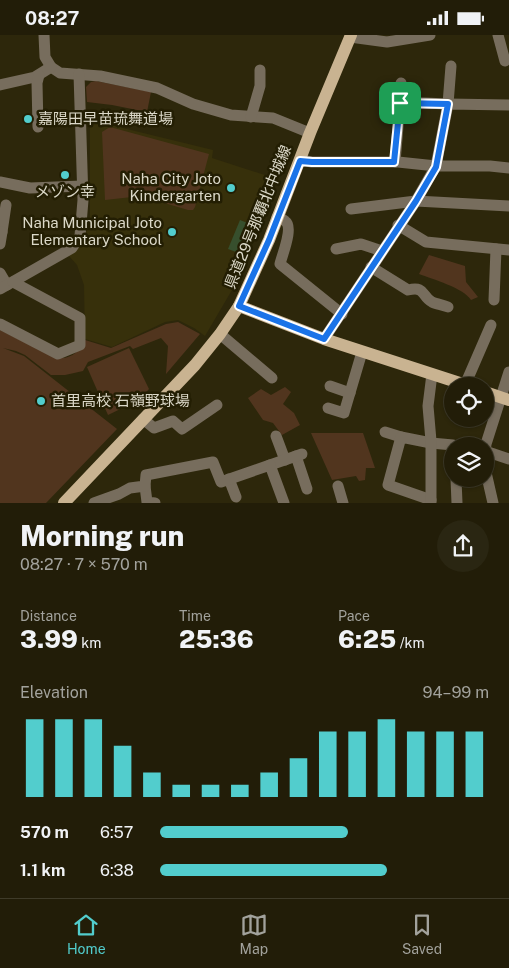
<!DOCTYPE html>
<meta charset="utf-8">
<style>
body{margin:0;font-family:"Public Sans","Noto Sans JP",sans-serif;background:#2a2612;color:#f1f3f6;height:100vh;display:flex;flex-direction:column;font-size:19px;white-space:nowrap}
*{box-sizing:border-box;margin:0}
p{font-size:16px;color:#a2a29c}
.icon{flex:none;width:28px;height:28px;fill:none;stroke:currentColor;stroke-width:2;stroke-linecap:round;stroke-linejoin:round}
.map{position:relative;height:468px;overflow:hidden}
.drawer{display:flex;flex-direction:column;background:#221d08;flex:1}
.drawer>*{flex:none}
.fabs{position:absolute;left:444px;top:342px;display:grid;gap:10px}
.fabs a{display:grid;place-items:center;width:50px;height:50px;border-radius:50%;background:#221d08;box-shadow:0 1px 4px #0004,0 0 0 1px #3f3b29;font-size:25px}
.pin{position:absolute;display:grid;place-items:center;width:42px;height:42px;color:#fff;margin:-21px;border-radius:10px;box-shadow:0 2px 8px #0006}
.round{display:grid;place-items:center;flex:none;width:52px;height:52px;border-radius:26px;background:#2a2612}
.summary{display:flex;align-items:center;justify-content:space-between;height:85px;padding:0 20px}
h1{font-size:28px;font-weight:800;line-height:38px}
.metrics{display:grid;grid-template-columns:repeat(3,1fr);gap:8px;height:85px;padding:5px 20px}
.metrics div{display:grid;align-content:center}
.metrics b{font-size:25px;font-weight:800}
.metrics small{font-size:14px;font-weight:400}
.metrics p{font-size:14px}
.chart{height:140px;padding:10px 20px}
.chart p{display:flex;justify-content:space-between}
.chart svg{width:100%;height:90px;margin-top:5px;stroke:#52cdcd;stroke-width:6}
ul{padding:0 20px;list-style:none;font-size:16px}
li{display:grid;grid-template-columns:80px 60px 1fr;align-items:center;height:38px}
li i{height:12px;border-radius:6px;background:#52cdcd}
.status{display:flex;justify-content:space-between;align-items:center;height:35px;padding:0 25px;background:#221d08;direction:ltr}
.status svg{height:14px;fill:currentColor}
.tabs{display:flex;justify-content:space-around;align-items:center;height:70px;border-top:1px solid #3f3b29;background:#221d08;font-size:14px;color:#a2a29c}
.tabs a{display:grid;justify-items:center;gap:2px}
.tabs .selected{color:#52cdcd}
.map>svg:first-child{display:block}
.built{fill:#37300b}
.green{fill:#51351e}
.water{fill:#374f2d}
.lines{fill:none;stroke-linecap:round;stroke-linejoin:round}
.minor{stroke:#776d5d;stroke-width:11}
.major{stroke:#c9b391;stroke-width:12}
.route-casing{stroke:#fff;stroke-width:10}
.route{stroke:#1a73e8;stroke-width:6}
.poi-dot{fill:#52cdcd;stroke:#231e03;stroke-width:2}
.labels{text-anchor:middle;stroke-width:5;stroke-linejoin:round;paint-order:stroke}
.poi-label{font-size:15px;fill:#dbd8c8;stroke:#231e03;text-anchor:start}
.street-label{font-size:15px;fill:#dbd8c8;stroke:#231e03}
</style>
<div class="status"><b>08:27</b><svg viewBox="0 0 49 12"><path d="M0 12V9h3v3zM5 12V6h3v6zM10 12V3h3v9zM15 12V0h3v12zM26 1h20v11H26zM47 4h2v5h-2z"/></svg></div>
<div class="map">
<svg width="509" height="468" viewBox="0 0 509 468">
<rect width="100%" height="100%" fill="#2d270b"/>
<polygon class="built" points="90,85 213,115 212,123 277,144 239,243 205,301 194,293 178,285 165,287 112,312 85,304 84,250 77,230 69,221 84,206 90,182"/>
<g class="green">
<polygon points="96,46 151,57 147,77 112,70 87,67 86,52 91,47"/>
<polygon points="110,92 209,119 195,172 193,175 188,175 141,161 105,165 102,97"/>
<path d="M429,220l36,11 1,16 12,15 -7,3c-7,-12 -39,-21 -52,-26z"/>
<path d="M178,287l22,12 -34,40 2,-28 -7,-8 -28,11 -3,-3 -42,16 -5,9 -18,4h-14l-26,-20 -9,-4 -13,-3 21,8 93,73 -71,74h-46v-173c10,5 53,27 61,28 12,0 19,-8 24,-18l26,8 55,-24z"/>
<polygon points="129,313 149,354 139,365 108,380 87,332"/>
<polygon points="285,352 291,357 283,369 294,378 300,390 282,400 273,388 263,385 248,363 261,354 271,360"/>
<polygon points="311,398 363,398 375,433 366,433 365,445 359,446 356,441 332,445"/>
</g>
<polygon class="water" points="240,185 255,191 244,220 228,214"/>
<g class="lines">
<g class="minor">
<polyline points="44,0 45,22 51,32 60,38 100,41 157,53 193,69 231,80 273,83 310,98"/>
<polyline points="498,0 505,26"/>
<polyline points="350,2 387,7 430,0"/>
<polyline points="0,50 35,42 51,32"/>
<polyline points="400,67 401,48"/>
<polyline points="251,82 260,51 260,35"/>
<polyline points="38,92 37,48 39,40"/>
<polyline points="300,125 312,127 398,127 436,131 490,131 509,133"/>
<polyline points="395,127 400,67 448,69 451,31"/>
<polyline points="0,147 30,153 82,151"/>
<polyline points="351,174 416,166 509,171"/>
<path d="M277,182c3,2 6,2 8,4 9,6 -3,34 -5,43l62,50"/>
<polyline points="398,190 426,207 509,215"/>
<polyline points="0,196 2,197 6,170"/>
<polyline points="0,209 2,197"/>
<polyline points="336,214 361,209 382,216"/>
<path d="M371,232l37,23c18,-4 13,6 24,12 4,2 11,3 16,5"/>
<polyline points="0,238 7,250"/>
<polyline points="0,254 72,213 80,201 83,165 79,39"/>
<polyline points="494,265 496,214"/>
<polyline points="0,289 58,319 80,310 80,283 13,247"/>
<polyline points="220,299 272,343"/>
<polyline points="324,304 416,166 436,131 448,69 509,70"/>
<polyline points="465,350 491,290"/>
<polyline points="330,351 350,358"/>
<polyline points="328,373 344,378 362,317"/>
<polyline points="143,384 154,393 173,386 182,394 217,370"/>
<polyline points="385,397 401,402"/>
<polyline points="276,401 285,425"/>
<polyline points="485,416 509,424"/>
<polyline points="485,420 486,409 509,337"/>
<polyline points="296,421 307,454"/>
<polyline points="270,430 302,419"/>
<polyline points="485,433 493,468"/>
<polyline points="229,444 236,462"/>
<polyline points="456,444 457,468"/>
<polyline points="145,451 147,467 155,468"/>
<polyline points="338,451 343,468"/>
<polyline points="431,465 388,450 401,402 431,408 453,410 453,411"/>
<polyline points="94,468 119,459 130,453 145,451 146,440 213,427 221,447 270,430 284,468"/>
<polyline points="431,468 431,406 428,371 432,339"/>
</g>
<g class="major">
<polyline points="239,271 324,304 469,351"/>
<polyline points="485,357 509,365"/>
<polyline points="64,468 195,330 220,299 239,271 269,205 310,98 351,0"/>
</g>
</g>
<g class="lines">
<g class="route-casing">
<polygon id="route" points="400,68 448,69 436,132 416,166 324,304 239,271 269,205 300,126 312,127 394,127"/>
</g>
<use href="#route" class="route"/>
</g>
<g class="poi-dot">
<circle cx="28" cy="84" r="5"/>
<circle cx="65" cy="140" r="5"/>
<circle cx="231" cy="153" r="5"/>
<circle cx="172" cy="197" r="5"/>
<circle cx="41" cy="366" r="5"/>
</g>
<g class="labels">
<g class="poi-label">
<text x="38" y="89">嘉陽田早苗琉舞道場</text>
<text x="221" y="149" text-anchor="end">Naha City Joto<tspan x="221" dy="17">Kindergarten</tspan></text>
<text x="65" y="162" text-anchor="middle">メゾン幸</text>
<text x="162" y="193" text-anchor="end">Naha Municipal Joto<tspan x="162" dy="17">Elementary School</tspan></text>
<text x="51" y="371">首里高校 石嶺野球場</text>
</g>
<g class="street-label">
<text transform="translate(258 182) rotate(-68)" y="5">県道29号那覇北中城線</text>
</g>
</g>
</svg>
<div class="fabs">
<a><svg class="icon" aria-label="locate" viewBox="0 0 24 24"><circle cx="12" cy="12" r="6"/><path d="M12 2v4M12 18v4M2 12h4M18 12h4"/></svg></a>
<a><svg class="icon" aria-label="layers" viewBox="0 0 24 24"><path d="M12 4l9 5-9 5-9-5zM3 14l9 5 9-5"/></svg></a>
</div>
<div class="pin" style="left:400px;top:68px;background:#1e9e55"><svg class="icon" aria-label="arrive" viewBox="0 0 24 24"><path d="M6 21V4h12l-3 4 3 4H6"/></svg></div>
</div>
<section class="drawer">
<div class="summary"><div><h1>Morning run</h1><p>08:27 · 7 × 570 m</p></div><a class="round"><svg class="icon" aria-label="share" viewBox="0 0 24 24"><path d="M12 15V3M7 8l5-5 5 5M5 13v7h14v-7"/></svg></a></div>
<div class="metrics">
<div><p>Distance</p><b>3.99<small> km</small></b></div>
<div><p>Time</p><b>25:36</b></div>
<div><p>Pace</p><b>6:25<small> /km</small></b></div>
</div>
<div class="chart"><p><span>Elevation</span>94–99 m</p>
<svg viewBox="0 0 160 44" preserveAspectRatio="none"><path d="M5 44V6M15 44V6M25 44V6M35 44V19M45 44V32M55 44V38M65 44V38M75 44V38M85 44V32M95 44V25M105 44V12M115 44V12M125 44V6M135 44V12M145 44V12M155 44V12"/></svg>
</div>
<ul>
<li><b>570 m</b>6:57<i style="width:57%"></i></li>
<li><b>1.1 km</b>6:38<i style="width:69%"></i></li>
</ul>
</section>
<nav class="tabs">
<a class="selected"><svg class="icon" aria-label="home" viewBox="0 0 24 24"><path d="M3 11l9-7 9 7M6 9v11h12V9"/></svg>Home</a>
<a><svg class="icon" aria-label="map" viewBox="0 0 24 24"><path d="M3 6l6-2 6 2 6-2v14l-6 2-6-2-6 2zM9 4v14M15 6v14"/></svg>Map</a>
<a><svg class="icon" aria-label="saved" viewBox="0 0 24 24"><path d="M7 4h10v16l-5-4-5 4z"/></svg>Saved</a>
</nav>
